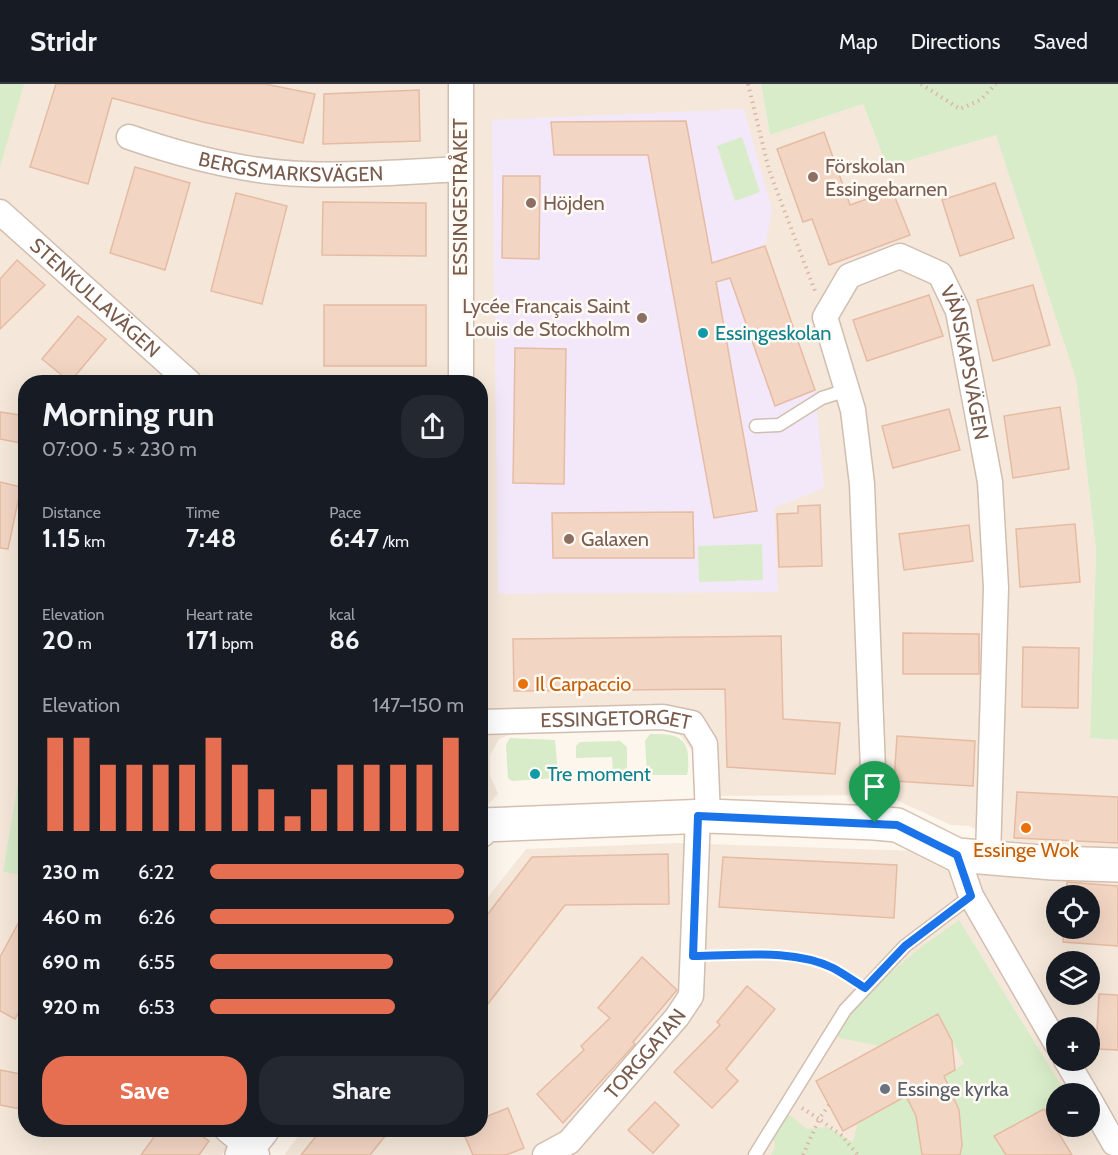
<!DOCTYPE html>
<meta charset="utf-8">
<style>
body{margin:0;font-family:Cabin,sans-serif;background:#242831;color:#f1f3f6;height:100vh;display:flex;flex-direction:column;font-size:22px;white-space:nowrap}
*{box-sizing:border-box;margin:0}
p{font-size:20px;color:#9ea1a6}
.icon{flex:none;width:33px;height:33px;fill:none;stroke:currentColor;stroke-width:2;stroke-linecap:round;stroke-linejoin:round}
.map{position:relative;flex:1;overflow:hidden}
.panel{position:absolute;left:18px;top:291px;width:470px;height:762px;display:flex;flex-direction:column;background:#171b24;border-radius:24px;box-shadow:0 6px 24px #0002}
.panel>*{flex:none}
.fabs{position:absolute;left:1046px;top:801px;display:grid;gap:12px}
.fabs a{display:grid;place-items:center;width:54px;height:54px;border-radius:50%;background:#171b24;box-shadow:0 6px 24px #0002;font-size:30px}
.pin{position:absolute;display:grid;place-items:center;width:51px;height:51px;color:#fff;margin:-62px -26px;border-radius:50% 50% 50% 0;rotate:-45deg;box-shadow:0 0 6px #0007}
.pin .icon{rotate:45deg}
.round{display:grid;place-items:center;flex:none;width:63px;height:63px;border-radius:24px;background:#242831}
.overview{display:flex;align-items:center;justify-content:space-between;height:102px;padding:0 24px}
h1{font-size:33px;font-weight:700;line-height:45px}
.metrics{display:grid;grid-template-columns:repeat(3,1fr);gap:9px;height:102px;padding:6px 24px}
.metrics div{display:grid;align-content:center}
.metrics b{font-size:26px;font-weight:700}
.metrics small{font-size:16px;font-weight:400}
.metrics p{font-size:16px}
.chart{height:168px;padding:12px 24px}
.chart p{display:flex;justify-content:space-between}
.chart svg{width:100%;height:108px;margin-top:6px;stroke:#e76f51;stroke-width:6}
.primary-button{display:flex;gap:12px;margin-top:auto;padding:12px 24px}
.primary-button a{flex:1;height:69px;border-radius:24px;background:#e76f51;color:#fff;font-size:24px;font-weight:700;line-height:69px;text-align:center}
.primary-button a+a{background:#242831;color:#f1f3f6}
ul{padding:0 24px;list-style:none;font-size:20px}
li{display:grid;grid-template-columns:96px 72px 1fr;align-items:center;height:45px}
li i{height:15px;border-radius:8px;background:#e76f51}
header{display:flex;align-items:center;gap:36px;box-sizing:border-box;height:84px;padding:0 30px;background:#171b24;border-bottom:2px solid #363941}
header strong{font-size:28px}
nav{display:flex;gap:33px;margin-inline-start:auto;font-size:21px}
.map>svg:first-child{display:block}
.residential{fill:#f5e8da;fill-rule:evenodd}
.education{fill:#f3e8fa}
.green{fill:#d8ecc9}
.building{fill:#f3d5c3;stroke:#e6bba3;stroke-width:1.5}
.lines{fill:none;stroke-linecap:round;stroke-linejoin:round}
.lane-casing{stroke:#d1beb0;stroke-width:15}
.street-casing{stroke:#d1beb0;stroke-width:27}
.secondary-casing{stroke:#d6c0b0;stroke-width:36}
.path{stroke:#d9b8a5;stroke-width:4;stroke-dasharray:1.5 4.5;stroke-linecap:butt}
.lane{stroke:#fff;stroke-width:12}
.street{stroke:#fff;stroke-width:24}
.secondary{stroke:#fff;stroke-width:33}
.route-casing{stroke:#fff;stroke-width:12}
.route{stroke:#1a73e8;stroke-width:8}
.education-dot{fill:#8d6e63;stroke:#fffaf3;stroke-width:2}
.culture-dot{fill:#0f9aa8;stroke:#fffaf3;stroke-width:2}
.food-dot{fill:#e8710a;stroke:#fffaf3;stroke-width:2}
.worship-dot{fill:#6b7280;stroke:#fffaf3;stroke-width:2}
.labels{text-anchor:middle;stroke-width:5;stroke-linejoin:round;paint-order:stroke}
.street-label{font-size:20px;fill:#7a5c4d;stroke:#fffaf3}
.education-label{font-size:20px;fill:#785e54;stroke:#fffaf3;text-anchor:start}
.culture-label{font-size:20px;fill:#0d838f;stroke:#fffaf3;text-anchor:start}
.food-label{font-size:20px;fill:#c56008;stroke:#fffaf3;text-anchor:start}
.worship-label{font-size:20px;fill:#5b616d;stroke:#fffaf3;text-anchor:start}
</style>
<header>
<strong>Stridr</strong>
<nav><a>Map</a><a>Directions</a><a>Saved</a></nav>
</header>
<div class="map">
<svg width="1118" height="1071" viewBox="0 0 1118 1071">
<rect width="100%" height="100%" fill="#fdf6ec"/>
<g class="residential">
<polygon points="0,0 761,0 770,51 863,20 887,83 996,50 1076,294 1096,466 1090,654 1118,656 1118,765 1005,757 969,742 951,741 885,711 694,712 692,667 680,651 659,644 515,648 499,655 490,671 490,691 498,710 480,729 480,298 26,298 26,1046 241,1046 222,1071 0,1071"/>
<path d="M677,759l239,8 91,26 111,6v272h-834l19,-25h177v-223l46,-58zM1056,812h33v32h-33zM1056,878h33v32h-33zM1056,944h33v32h-33zM1056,1010h33v32h-33z"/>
</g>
<polygon class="education" points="744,25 772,126 765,162 815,306 824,404 774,424 778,508 498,510 492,36"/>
<g class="green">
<polygon points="0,0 24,0 0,83"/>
<polygon points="761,0 1118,0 1118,656 1090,654 1096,466 1076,295 996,51 887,83 863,20 770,51"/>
<polygon points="742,53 760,108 735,117 717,62"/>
<polygon points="762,460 763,496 699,498 698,462"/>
<path d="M650,650c17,0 36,-1 38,21 0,7 1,14 -1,20h-40l-2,-34z"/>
<polygon points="510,654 555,656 558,689 556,694 512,697 508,694 506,661"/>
<polygon points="25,657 25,791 3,788"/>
<polygon points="620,657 627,663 627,683 621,689 613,690 612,673 576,674 576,662 580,658"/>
<path d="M959,836l107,173 -10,1v32l14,1 -12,6 -14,-24 -49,27 11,19h-46c6,-28 -5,-54 -16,-79l20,-12 -25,-50 -59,32 -41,-8 -3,-6 28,-37 57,-48z"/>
<polygon points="906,1012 916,1032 921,1071 771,1071 775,1063 773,1052 786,1031 791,1032 807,1045 827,1043 853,1058 858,1038"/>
</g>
<g class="building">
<polygon points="56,0 265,0 315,10 303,59 203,38 112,14 88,100 30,83"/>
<polygon points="419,6 420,57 323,60 324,10"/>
<polygon points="686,37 712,179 765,162 815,306 775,322 730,194 716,198 757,427 714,434 648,71 554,71 551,38"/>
<polygon points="824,48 850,121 892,106 910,151 829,181 812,135 803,138 777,65"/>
<polygon points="135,83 190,99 165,186 110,169"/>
<polygon points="503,92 540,92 539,175 502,174"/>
<polygon points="995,99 1014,154 960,172 942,116"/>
<polygon points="236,109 287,122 262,220 211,207"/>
<polygon points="323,118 426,119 426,172 322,171"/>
<polygon points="17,176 45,201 0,245 0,195"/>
<polygon points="1033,201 1050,261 993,277 977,216"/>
<polygon points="929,211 943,252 867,277 853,236"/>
<rect x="324" y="221" width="102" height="61"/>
<polygon points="78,232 106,255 70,298 42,275"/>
<polygon points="515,264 566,265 564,400 513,399"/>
<polygon points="1060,323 1069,385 1013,394 1004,332"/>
<polygon points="949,325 960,366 893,384 882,342"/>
<polygon points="0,328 26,332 26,360 0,355"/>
<polygon points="0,398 21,403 8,465 0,464"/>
<polygon points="820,421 822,482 779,483 777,430 798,429 798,422"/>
<polygon points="693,428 694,474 553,474 552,429"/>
<polygon points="1075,440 1080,498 1020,503 1016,445"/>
<polygon points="969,441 973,477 904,486 899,450"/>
<polygon points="903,549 979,550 979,590 903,590"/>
<polygon points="781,552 783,635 840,639 835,690 727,683 725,605 514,607 513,555"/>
<polygon points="1023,563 1079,564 1078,624 1022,623"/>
<polygon points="897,652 975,657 973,702 894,697"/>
<polygon points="1017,708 1118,713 1118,759 1014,754"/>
<polygon points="668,770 669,820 565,821 480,930 480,840 532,773"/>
<polygon points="723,773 897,781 894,834 719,823"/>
<polygon points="1067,798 1118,802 1118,862 1063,858 1064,844 1089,844 1089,812 1066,812"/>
<polygon points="26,825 26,915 15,935 0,927 0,873"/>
<polygon points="642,873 677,906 633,958 635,960 563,1039 537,1010 584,966 581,962 610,934 598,924"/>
<polygon points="747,902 775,925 726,985 738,997 712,1024 674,988 720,941 717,938"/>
<polygon points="1099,910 1118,911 1118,966 1096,965"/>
<polygon points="938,930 952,957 955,986 944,992 959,1026 962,1061 960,1071 922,1071 916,1032 906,1012 843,1047 816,997"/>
<polygon points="0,986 26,991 26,1026 0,1021"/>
<polygon points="655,1018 679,1041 653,1069 628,1046"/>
<polygon points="508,1024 524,1064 506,1071 473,1071 462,1046 480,1046 480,1035"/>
<polygon points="1044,1025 1072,1071 1006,1071 994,1052"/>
<polygon points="159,1046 193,1046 209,1057 199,1071 141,1071"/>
<polygon points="321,1046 390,1046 370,1071 301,1071"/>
</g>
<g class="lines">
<g class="lane-casing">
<g id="lane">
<polyline points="756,342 779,341 822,314 847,306"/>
<polyline points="755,1071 845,926 905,862 971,812"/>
</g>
</g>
<g class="street-casing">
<g id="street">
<polyline points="461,0 461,298"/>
<path id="s1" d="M129,53c55,19 116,35 174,37 52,2 104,-2 156,-5"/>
<path id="s2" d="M0,128l189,170"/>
<path id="s3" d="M480,638l183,-5 29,6 13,21 3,72"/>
<path id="s4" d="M875,739l-13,-339 -9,-74 -28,-93 24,-41 51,-20 40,18 18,37 32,171 6,105 -8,270"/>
<polyline points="957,771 971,812 1056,959"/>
<polyline points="1066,976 1086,1010"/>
<polyline points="1089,1015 1114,1059 1118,1060"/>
<polyline points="227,1046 257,1071"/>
<path id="s5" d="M545,1071l24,-13 108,-125 14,-21 7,-180"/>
</g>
</g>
<g class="secondary-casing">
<g id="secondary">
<polyline points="480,747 483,741 708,732 875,739 897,741 957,771 1053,779 1118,781"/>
<polyline points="242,1071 262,1046"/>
</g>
</g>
<g class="path">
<polyline points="748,0 769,86 815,207"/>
<polyline points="921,0 960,25 980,16 996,0"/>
<path d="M713,872c49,-1 96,-3 138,23"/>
<polyline points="802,1024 819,1035 829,1021"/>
<polyline points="803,1071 819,1035 841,1051 858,1071"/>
</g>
<use href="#lane" class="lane"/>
<use href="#street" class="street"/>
<use href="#secondary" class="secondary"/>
</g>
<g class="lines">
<g class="route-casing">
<path id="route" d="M698,732l199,9 60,30 14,41 -66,50 -40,42c-11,-7 -21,-14 -32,-20 -41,-20 -96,-12 -140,-12z"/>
</g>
<use href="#route" class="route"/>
</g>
<g class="education-dot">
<circle cx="813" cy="93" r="6"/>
<circle cx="531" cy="119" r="6"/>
<circle cx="642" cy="234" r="6"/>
<circle cx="569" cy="455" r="6"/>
</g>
<g class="culture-dot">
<circle cx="703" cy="249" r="6"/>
<circle cx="535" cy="690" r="6"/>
</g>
<g class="food-dot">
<circle cx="523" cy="600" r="6"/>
<circle cx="1026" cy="744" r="6"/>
</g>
<circle class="worship-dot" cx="885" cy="1005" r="6"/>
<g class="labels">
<g class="street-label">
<text dy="7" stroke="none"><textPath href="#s1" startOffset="166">BERGSMARKSVÄGEN</textPath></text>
<text transform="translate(460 113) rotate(-90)" y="7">ESSINGESTRÅKET</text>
<text dy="7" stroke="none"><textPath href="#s2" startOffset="128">STENKULLAVÄGEN</textPath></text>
<text dy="7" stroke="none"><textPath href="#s4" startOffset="750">VÄNSKAPSVÄGEN</textPath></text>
<text dy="7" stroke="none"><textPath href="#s3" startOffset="136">ESSINGETORGET</textPath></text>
<text dy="7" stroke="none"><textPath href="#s5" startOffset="144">TORGGATAN</textPath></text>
</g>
<g class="education-label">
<text x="825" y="89">Förskolan<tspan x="825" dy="23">Essingebarnen</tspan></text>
<text x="543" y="126">Höjden</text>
<text x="630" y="229" text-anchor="end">Lycée Français Saint<tspan x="630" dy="23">Louis de Stockholm</tspan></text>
<text x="581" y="462">Galaxen</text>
</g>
<g class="culture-label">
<text x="715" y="256">Essingeskolan</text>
<text x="547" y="697">Tre moment</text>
</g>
<g class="food-label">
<text x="535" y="607">Il Carpaccio</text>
<text x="1026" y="773" text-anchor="middle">Essinge Wok</text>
</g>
<g class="worship-label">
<text x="897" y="1012">Essinge kyrka</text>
</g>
</g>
</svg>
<div class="fabs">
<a><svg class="icon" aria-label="locate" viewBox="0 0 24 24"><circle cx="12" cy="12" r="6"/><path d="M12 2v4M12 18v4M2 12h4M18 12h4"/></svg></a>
<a><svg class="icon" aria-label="layers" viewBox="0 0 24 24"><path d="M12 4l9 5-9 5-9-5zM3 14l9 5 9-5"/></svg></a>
<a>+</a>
<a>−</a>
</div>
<div class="pin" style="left:875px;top:739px;background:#1e9e55"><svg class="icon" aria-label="arrive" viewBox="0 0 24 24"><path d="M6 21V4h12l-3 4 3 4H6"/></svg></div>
<section class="panel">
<div class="overview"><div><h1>Morning run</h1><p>07:00 · 5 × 230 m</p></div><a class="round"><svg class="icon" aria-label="share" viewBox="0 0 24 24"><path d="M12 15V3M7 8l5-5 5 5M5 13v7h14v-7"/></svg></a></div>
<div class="metrics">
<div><p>Distance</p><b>1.15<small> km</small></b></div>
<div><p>Time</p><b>7:48</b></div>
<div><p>Pace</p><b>6:47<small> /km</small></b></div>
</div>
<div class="metrics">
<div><p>Elevation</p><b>20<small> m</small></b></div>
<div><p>Heart rate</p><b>171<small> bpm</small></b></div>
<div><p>kcal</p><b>86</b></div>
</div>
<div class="chart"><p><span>Elevation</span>147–150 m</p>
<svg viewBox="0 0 160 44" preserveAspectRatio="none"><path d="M5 44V6M15 44V6M25 44V17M35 44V17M45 44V17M55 44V17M65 44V6M75 44V17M85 44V27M95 44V38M105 44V27M115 44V17M125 44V17M135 44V17M145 44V17M155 44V6"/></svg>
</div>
<ul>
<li><b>230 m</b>6:22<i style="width:100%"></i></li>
<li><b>460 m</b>6:26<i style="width:96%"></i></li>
<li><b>690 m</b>6:55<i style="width:72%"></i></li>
<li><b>920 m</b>6:53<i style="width:73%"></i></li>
</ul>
<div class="primary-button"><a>Save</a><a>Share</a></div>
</section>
</div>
